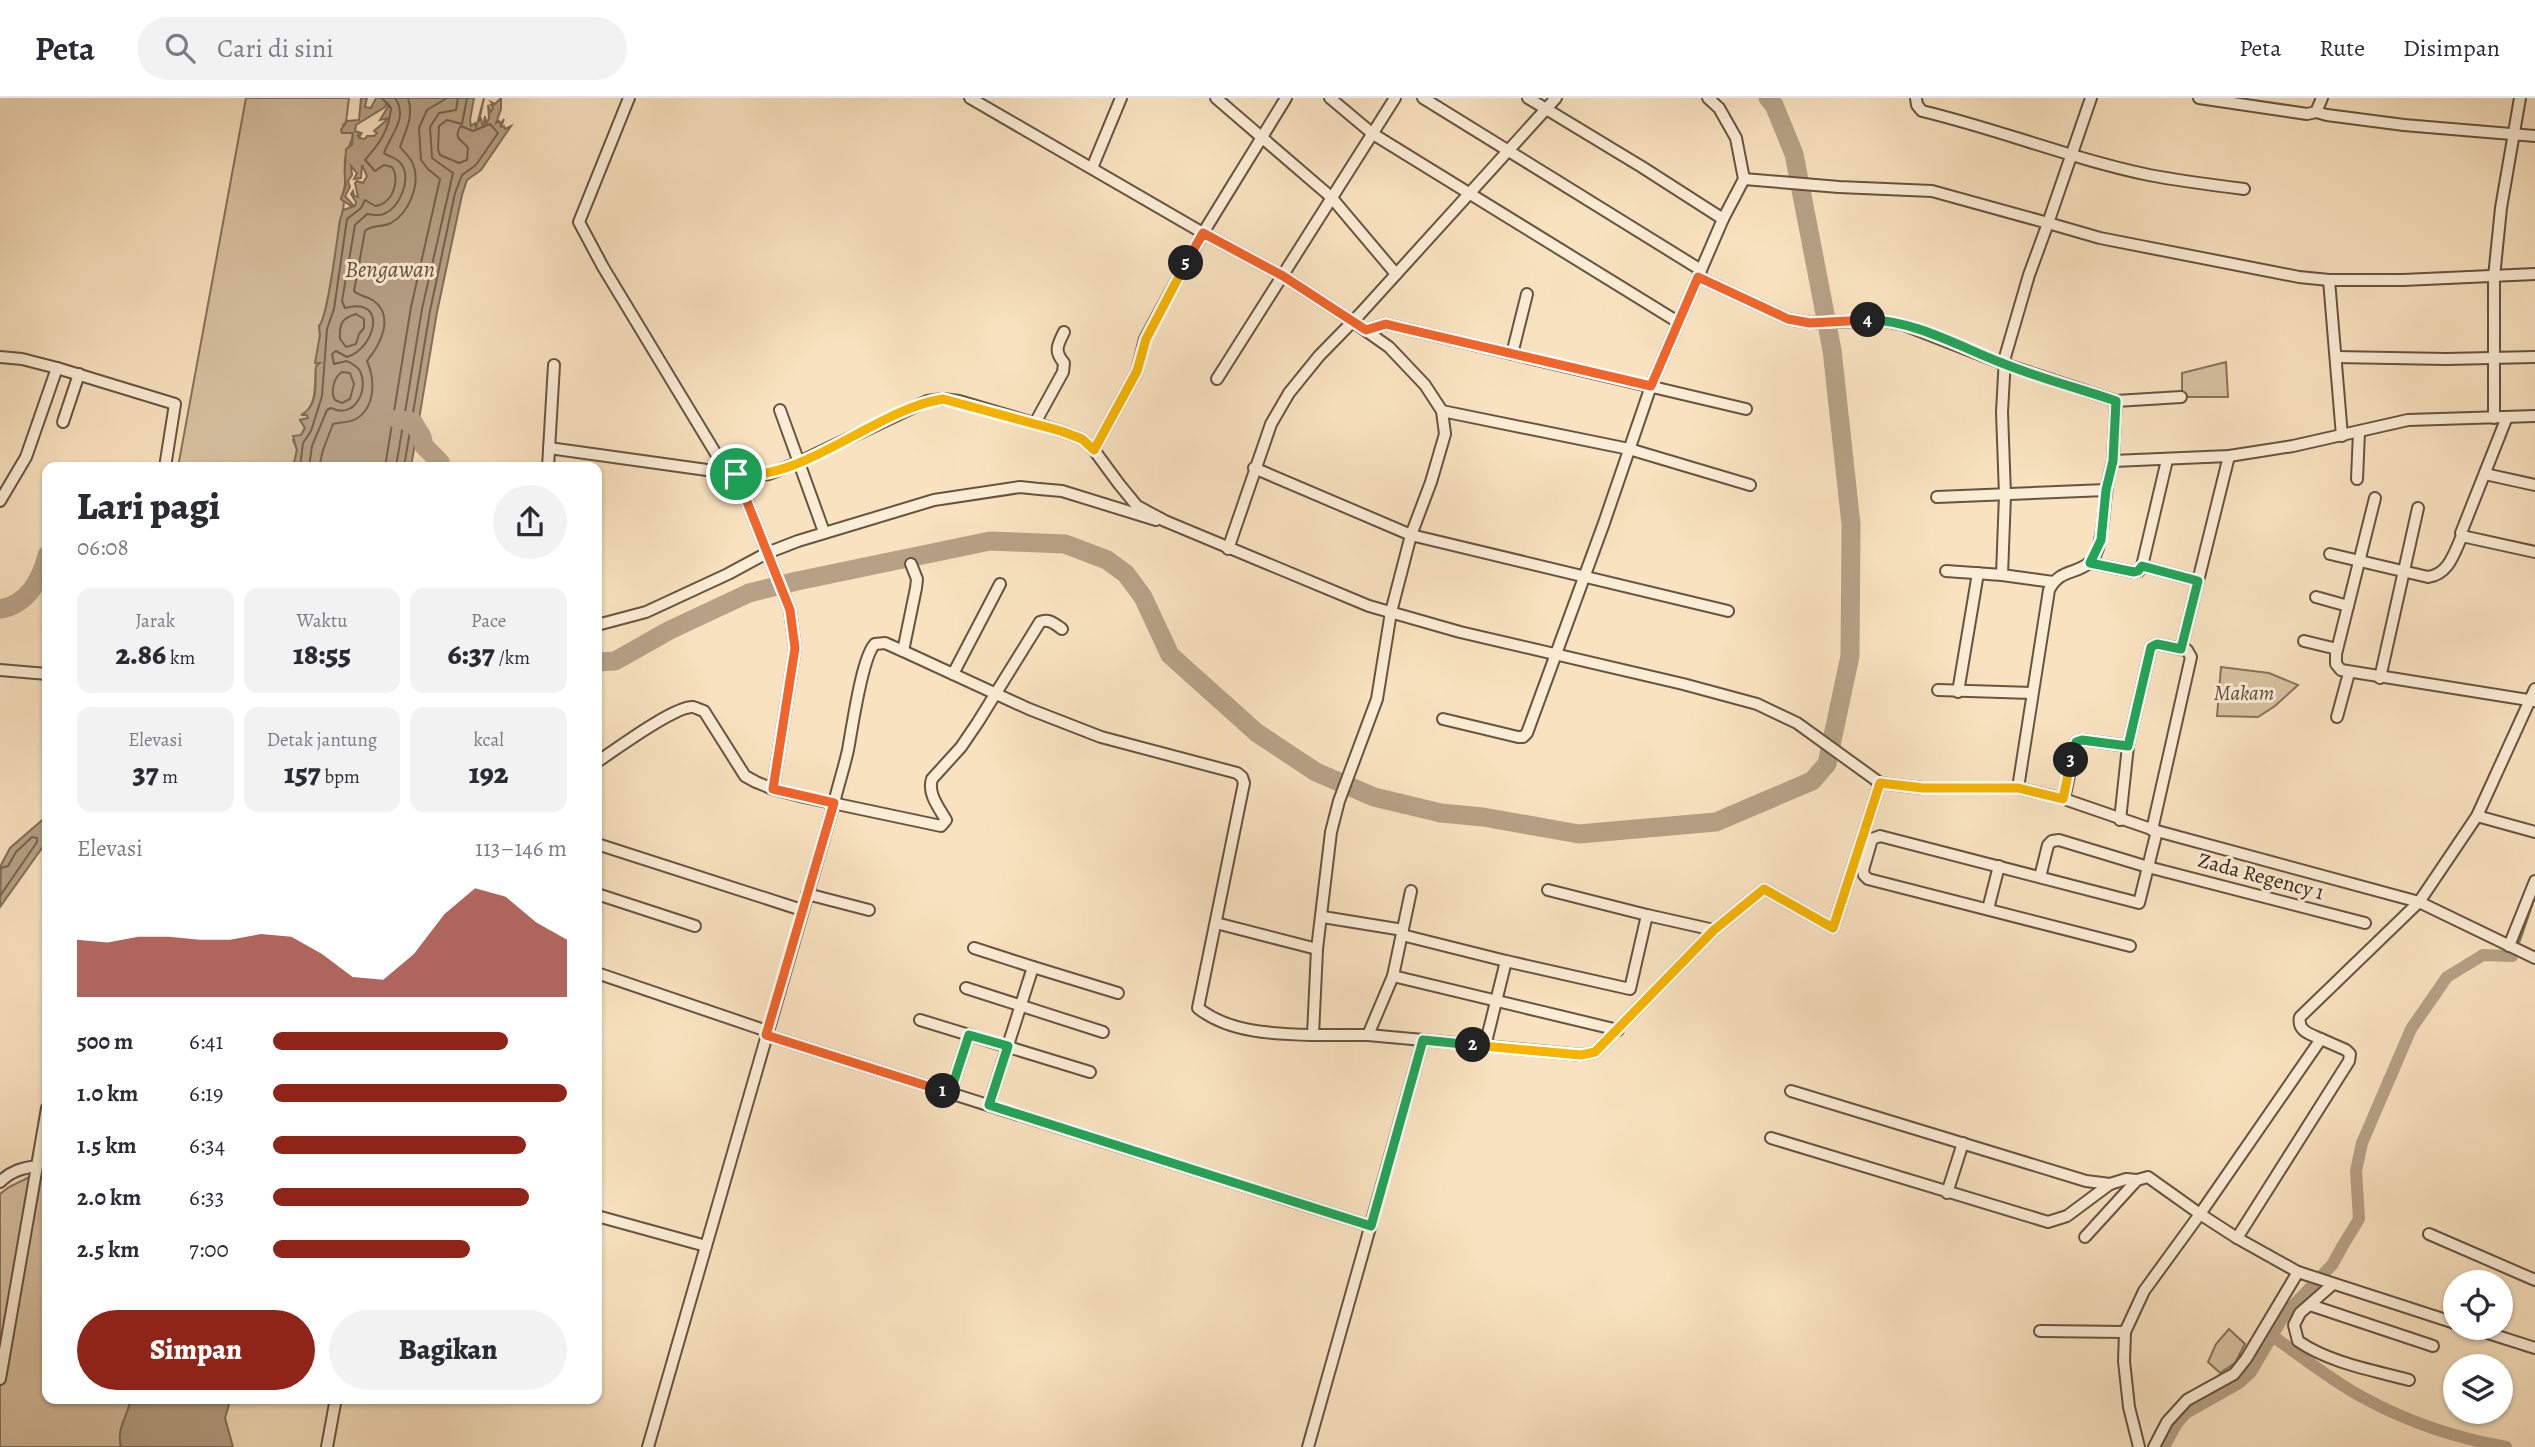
<!DOCTYPE html>
<html lang="id">
<meta charset="utf-8">
<style>
body{margin:0;font-family:Alegreya,serif;background:#f2f2f3;color:#2b2b33;height:100vh;display:flex;flex-direction:column;font-size:26px;white-space:nowrap}
*{box-sizing:border-box;margin:0}
p{font-size:23px;color:#7c7c81}
.icon{flex:none;width:38px;height:38px;fill:none;stroke:currentColor;stroke-width:2;stroke-linecap:round;stroke-linejoin:round}
.map{position:relative;flex:1;overflow:hidden}
.sheet{position:absolute;left:42px;top:364px;width:560px;height:942px;display:flex;flex-direction:column;background:#fff;border-radius:14px;box-shadow:0 2px 5px #0004}
.sheet>*{flex:none}
.fabs{position:absolute;left:2443px;top:1172px;display:grid;gap:14px}
.fabs a{display:grid;place-items:center;width:70px;height:70px;border-radius:50%;background:#fff;box-shadow:0 2px 5px #0004;font-size:35px}
.pin{position:absolute;display:grid;place-items:center;width:60px;height:60px;color:#fff;margin:-30px;border:4px solid #fff;border-radius:50%;box-shadow:0 2px 7px #0007}
.km{position:absolute;width:35px;height:35px;margin:-18px;border-radius:50%;background:#222;color:#fff;font-size:19px;line-height:35px;text-align:center}
.round{display:grid;place-items:center;flex:none;width:74px;height:74px;border-radius:37px;background:#f2f2f3}
.summary{display:flex;align-items:center;justify-content:space-between;height:119px;padding:0 35px}
h1{font-size:38px;font-weight:800;line-height:52px}
.metrics{display:grid;grid-template-columns:repeat(3,1fr);gap:10px;height:119px;padding:7px 35px}
.metrics div{display:grid;align-content:center;border-radius:14px;background:#f2f2f3;text-align:center}
.metrics b{font-size:30px;font-weight:800}
.metrics small{font-size:19px;font-weight:400}
.metrics p{font-size:19px}
.chart{height:196px;padding:14px 35px}
.chart p{display:flex;justify-content:space-between}
.chart svg{width:100%;height:126px;margin-top:7px;fill:#8f2418;opacity:.7}
.button{display:flex;gap:14px;margin-top:auto;padding:14px 35px}
.button a{flex:1;height:80px;border-radius:42px;background:#8f2418;color:#fff;font-size:28px;font-weight:800;line-height:80px;text-align:center}
.button a+a{background:#f2f2f3;color:#2b2b33}
ul{padding:0 35px;list-style:none;font-size:23px}
li{display:grid;grid-template-columns:112px 84px 1fr;align-items:center;height:52px}
li i{height:18px;border-radius:9px;background:#8f2418}
header{display:flex;align-items:center;gap:42px;box-sizing:border-box;height:98px;padding:0 35px;background:#fff;border-bottom:2px solid #e1e1e2}
header strong{font-size:33px}
nav{display:flex;gap:38px;margin-inline-start:auto;font-size:24px}
.search{width:490px;height:63px;background:#f2f2f3;display:flex;align-items:center;gap:18px;box-sizing:border-box;padding:0 24px;border-radius:38px;color:#7c7c81;font-size:26px}
.map>svg:first-child{display:block}
.green{fill:#d8c2a2;stroke:#86735c;stroke-width:2}
.water{fill:#b6a186;stroke:#826f5a;stroke-width:2;fill-rule:evenodd}
.lines{fill:none;stroke-linecap:round;stroke-linejoin:round}
.shore{stroke:#76624e;stroke-width:2}
.stream{stroke:#826f5a;stroke-width:3.5}
.canal{stroke:#b6a186;stroke-width:12}
.river{stroke:#b6a186;stroke-width:19}
.minor-casing{stroke:#665441;stroke-width:14}
.minor{stroke:#fbecd5;stroke-width:10}
.split-1-casing{stroke:#fff;stroke-width:14}
.split-2-casing{stroke:#fff;stroke-width:14}
.split-3-casing{stroke:#fff;stroke-width:14}
.split-4-casing{stroke:#fff;stroke-width:14}
.split-5-casing{stroke:#fff;stroke-width:14}
.split-6-casing{stroke:#fff;stroke-width:14}
.split-1{stroke:#f0652b;stroke-width:9}
.split-2{stroke:#22a559;stroke-width:9}
.split-3{stroke:#f5b400;stroke-width:9}
.split-4{stroke:#22a559;stroke-width:9}
.split-5{stroke:#f0652b;stroke-width:9}
.split-6{stroke:#f5b400;stroke-width:9}
.labels{text-anchor:middle;stroke-width:6;stroke-linejoin:round;paint-order:stroke}
.park-label{font-size:21px;font-style:italic;fill:#5e4c3a;stroke:#fbecd5}
.street-label{font-size:21px;fill:#352417;stroke:#fbecd5}
.water-label{font-size:23px;font-style:italic;fill:#62503e;stroke:#fbecd5}
</style>
<header>
<strong>Peta</strong>
<div class="search"><svg class="icon" aria-label="search" viewBox="0 0 24 24"><circle cx="10" cy="10" r="6"/><path d="M15 15l6 6"/></svg>Cari di sini</div>
<nav><a>Peta</a><a>Rute</a><a>Disimpan</a></nav>
</header>
<div class="map">
<svg width="2535" height="1349" viewBox="0 0 2535 1349">
<rect width="100%" height="100%" fill="#f9e2bf"/>
<filter id="stains"><feTurbulence type="fractalNoise" baseFrequency=".00286" numOctaves="4"/><feColorMatrix values="0 0 0 0 .2 0 0 0 0 .09 0 0 0 0 .02 0 0 0 .5 -.17"/></filter>
<radialGradient id="worn" r=".72"><stop offset=".6" stop-color="#630" stop-opacity="0"/><stop offset="1" stop-color="#630" stop-opacity=".3"/></radialGradient>
<g class="green">
<path d="M246,0h103l-3,24 -3,3 10,7c0,11 -5,13 -7,22 -4,15 3,29 -5,44l3,4 -1,8 -16,98 -5,15 -3,3 1,9 -4,27 4,1 -4,3c-2,18 2,37 -13,49h4l1,4 -8,1 5,8 -4,7 -8,5 4,10 -4,17h-115z"/>
<polygon points="2226,264 2228,299 2182,299 2182,275"/>
<polygon points="2221,569 2269,575 2298,587 2275,608 2258,619 2217,618"/>
<path d="M47,1061v239h84c-3,19 -15,30 -10,49h-121v-253l9,-7 37,-18z"/>
<polygon points="2229,1231 2245,1246 2235,1265 2220,1275 2208,1264 2216,1246"/>
</g>
<g class="water">
<path d="M361,0h6l-2,9 6,1 5,-10h98l-4,22 1,6 4,-3 1,5 8,-30 -5,23 2,-2 2,8 2,-11 1,8 3,-6 -1,-13 3,7 2,-4 -2,-3h2l-2,-3 4,2 6,-6v11l-5,14 3,-2 1,3 4,-5 -3,8 3,-1 1,3 6,-3 -30,44 -14,10 -5,15 -25,117 -26,155h-118l4,-17 -4,-14 8,-1 4,-7 -5,-8 8,-2 -1,-3h-6c18,-9 14,-32 15,-49l4,-3h-5l5,-28 -1,-9c9,-9 18,-88 21,-106l3,-10 12,-4 1,-4 -5,-8 2,-3 1,5 4,1 -3,-14 2,-2 6,2 4,-7 -5,-11 -1,13 -7,1 3,-6 -6,-7 1,9 -4,6 2,6 -5,9 8,9 -2,1 -10,-7 5,-14c-3,-9 0,-25 0,-36l6,-4 1,-12h-11l-1,-3 6,-9 12,-1zM387,5l2,2 -9,15 9,-2 -15,13 3,2 -3,3h-7l-2,3 -6,-1 2,-4 -4,2 4,-3 -6,-2 1,-6 29,-18z"/>
<polygon points="47,718 47,743 0,809 1,767 10,750"/>
<path d="M131,1300h100l-6,20 8,29h-112c-5,-19 7,-30 10,-49z"/>
</g>
<g class="lines">
<g class="shore">
<path d="M356,216l8,5v9l-5,6 -3,10 -10,3 -6,-8c-1,-15 2,-21 16,-25z"/>
<path d="M342,274l8,1 4,11 -4,15 -8,4 -7,-3c-5,-8 -1,-23 7,-28z"/>
<path d="M300,369l3,-24 8,-12 11,-35 5,-67 7,-20 13,-90 14,-11 4,-8 10,6c17,-1 26,-26 17,-39l-8,-2 -9,6 -10,-11c14,-16 24,-29 26,-52l-9,-10"/>
<path d="M309,369l3,-21 15,-36 4,-2c25,12 38,-20 29,-37 -3,-5 -8,-7 -13,-10l-13,3 -2,-10 4,-3 11,6c29,-9 41,-61 -2,-49l-3,-7 13,-76 12,-11c6,1 12,2 17,0 16,-7 27,-34 18,-49 -5,-8 -13,-8 -18,-12 6,-18 25,-35 11,-55"/>
<path d="M319,369l4,-17 10,-26c7,-2 16,-1 23,-5 20,-12 19,-40 11,-58 13,-16 28,-44 7,-60 -7,-5 -15,-5 -20,-10l11,-60c8,-7 16,-3 26,-8 18,-10 30,-39 22,-59 -3,-7 -9,-12 -13,-17 6,-17 14,-31 8,-49"/>
<polyline points="385,369 411,209 440,81 428,71 421,62 419,30 427,12 447,0"/>
<polyline points="396,369 422,211 453,75 432,60 430,29 439,15 456,12 458,0"/>
<path d="M404,369l26,-156 25,-118 7,-18 14,-10 22,-32 -8,-9 -17,7 -12,-5c-9,13 2,14 7,22l-1,12 -8,3 -19,-8 -2,-6 1,-23 8,-6 15,4 5,-26"/>
<polyline points="0,770 8,768 16,754 32,739 37,740 37,744 0,798"/>
</g>
<polyline class="stream" points="2519,843 2535,797"/>
<g class="canal">
<path d="M2271,1237c30,21 61,46 93,63 44,24 92,40 142,49"/>
<polyline points="2164,1349 2177,1325 2186,1315 2239,1285 2251,1274 2285,1216 2332,1167 2342,1149 2359,1121 2356,1073 2362,1045 2411,931 2447,879 2483,857 2512,858"/>
</g>
<g class="river">
<polyline points="397,321 413,324 422,339 424,348 440,364 438,369"/>
<path d="M0,511c27,-4 41,-29 47,-54"/>
<polyline points="597,564 615,563 670,532 749,495 797,483 990,443 1065,446 1107,462 1126,476 1143,499 1170,557 1257,635 1316,674 1374,699 1441,715 1483,719 1579,736 1716,724 1812,683 1827,666 1850,558 1851,426 1832,252 1794,56 1774,7 1768,0"/>
</g>
<g class="minor-casing">
<g id="minor">
<polyline points="629,0 579,124 603,169 727,374"/>
<polyline points="970,0 1203,135 1283,178 1352,223 1389,249 1425,287 1442,313 1445,336 1431,384 1411,437 1391,514 1377,601 1339,703 1331,734 1317,851 1313,937 1368,937 1393,878 1411,793"/>
<polyline points="1216,0 1331,99 1396,176"/>
<polyline points="1330,0 1373,36 1678,224"/>
<polyline points="1423,0 1701,172"/>
<polyline points="1528,0 1642,69 1723,121"/>
<path d="M1916,0l1,7 5,6c76,18 150,48 227,64 31,6 63,10 95,14"/>
<polyline points="2091,0 2048,125 2100,140 2299,179 2329,182 2403,182 2535,176"/>
<polyline points="2199,0 2307,16 2316,14 2322,0"/>
<polyline points="2316,14 2327,17 2404,27 2535,38"/>
<polyline points="1092,70 1121,0"/>
<polyline points="1744,81 1839,89 1932,93 2048,125 2029,177 2005,259 2002,314 2005,397 2002,477 2053,484"/>
<polyline points="1698,179 1788,221 1810,225 1879,222 1904,227 2004,266 2116,303"/>
<polyline points="2329,182 2342,338"/>
<polyline points="1366,232 1386,226 1398,229 1746,311"/>
<polyline points="1512,256 1527,196"/>
<polyline points="0,259 22,261 57,270 175,306 165,369"/>
<polyline points="2336,259 2446,261 2535,259"/>
<polyline points="1217,281 1395,0"/>
<polyline points="2181,299 2116,303 2113,363 2229,358 2293,348 2408,322 2535,318"/>
<polyline points="780,312 824,434"/>
<polyline points="1442,313 1629,351 1750,387"/>
<polyline points="2507,319 2461,435 2462,438 2535,454"/>
<polyline points="2494,320 2494,179 2501,110 2520,0"/>
<polyline points="63,324 79,276"/>
<path d="M1035,325l28,-51 1,-9c-10,-12 -7,-17 0,-31"/>
<polyline points="549,350 750,378 769,376 797,365 927,303 943,301 959,303 1061,333 1082,341 1094,352 1119,386 1137,408 1165,423 1369,508 1460,534 1683,586 1757,606 1797,625 1880,685 1923,690 2018,690 2064,701 2157,733 2419,804 2535,860"/>
<polyline points="1094,352 1137,273 1145,241 1172,191 1203,135 1286,0"/>
<polyline points="548,369 554,267"/>
<polyline points="1254,370 1411,437 1728,513"/>
<polyline points="736,376 790,512 795,550 773,691"/>
<polyline points="2485,376 2535,387"/>
<polyline points="2357,381 2359,334"/>
<polyline points="1937,399 2106,392"/>
<polyline points="2375,400 2336,556 2336,566 2341,572 2535,603"/>
<polyline points="0,403 26,359 57,270"/>
<polyline points="1228,451 1271,326 1289,295 1319,258 1360,216 1556,0"/>
<path d="M2330,456l98,23c21,-3 26,-24 34,-41"/>
<polyline points="2090,465 2134,474 2139,473 2142,468 2167,362"/>
<polyline points="2142,468 2198,483 2229,358"/>
<polyline points="1946,473 2002,477"/>
<polyline points="2316,499 2348,508"/>
<polyline points="597,527 646,514 728,476 767,455 798,443 934,402 1020,389 1039,391 1062,393 1156,422"/>
<polyline points="2304,543 2337,551"/>
<polyline points="903,553 916,490 917,481 911,466"/>
<polyline points="0,572 47,576"/>
<polyline points="953,576 1000,486"/>
<polyline points="2380,580 2418,410"/>
<polyline points="1938,592 2032,595"/>
<polyline points="1958,594 1978,475"/>
<polyline points="2337,619 2349,575"/>
<polyline points="1443,621 1518,639 1523,639 1527,635 1604,425 1651,288 1723,121 1744,81 1736,40 1719,10 1708,0"/>
<path d="M597,664c18,-12 77,-56 96,-55 4,1 7,3 11,4l41,65 11,6 17,7 31,8 137,29 5,-6c-7,-12 -19,-27 -14,-41l29,-32 17,-25 62,-100c9,-4 15,2 22,7"/>
<path d="M2018,690l31,-198c11,-21 25,-15 40,-27 15,-12 14,-52 17,-69 1,-11 4,-22 7,-33"/>
<polyline points="2064,701 2076,644 2082,642 2128,648"/>
<polyline points="2477,718 2535,734"/>
<polyline points="2120,722 2128,648 2151,549 2157,546 2181,551 2198,483"/>
<polyline points="2152,732 2191,559 2187,552 2181,551"/>
<polyline points="597,746 802,812"/>
<polyline points="2040,779 2048,747 2052,743 2059,742 2148,769 2365,825"/>
<polyline points="1548,792 1647,817"/>
<polyline points="597,796 695,828"/>
<polyline points="807,796 869,812"/>
<polyline points="1988,811 1999,768"/>
<polyline points="1323,819 1403,832"/>
<polyline points="1216,825 1317,851"/>
<polyline points="1402,837 1506,863"/>
<polyline points="2130,848 1868,781 1864,777 1863,772 1872,741 1880,738 2139,805 2157,733"/>
<polyline points="2509,848 2535,783"/>
<polyline points="974,850 1033,869 989,1007"/>
<polyline points="1033,869 1118,895"/>
<polyline points="597,875 767,933"/>
<polyline points="1393,878 1618,932"/>
<polyline points="966,890 1103,934"/>
<polyline points="920,922 1090,974"/>
<polyline points="766,937 1371,1128"/>
<polyline points="1423,942 1581,957 1595,954 1714,832"/>
<polyline points="1485,948 1506,863 1630,891 1647,817 1714,832 1764,791 1833,830 1880,685"/>
<polyline points="1791,993 2086,1083 2110,1086 2126,1081 2137,1082"/>
<polyline points="950,995 969,937"/>
<polyline points="1771,1040 2048,1124 2067,1118 2110,1086"/>
<path d="M0,1084c11,-11 22,-14 37,-16l10,-58"/>
<polyline points="1947,1095 1963,1045"/>
<polyline points="597,1118 706,1148"/>
<polyline points="2429,1136 2535,1182"/>
<polyline points="2085,1139 2137,1082 2148,1079 2200,1116 2144,1193 2125,1234 2124,1263 2129,1309 2139,1349"/>
<polyline points="2237,1140 2349,963 2350,956 2346,952 2321,941"/>
<path d="M2333,1186l-33,29 -6,12 4,16c32,22 74,29 111,39"/>
<polyline points="2310,1207 2433,1248"/>
<path d="M2455,1225l-157,-51 -61,-34 -37,-24 121,-175c-11,-5 -24,-8 -21,-22l119,-115 58,-86 58,-127"/>
<polyline points="2472,1230 2535,1250"/>
<polyline points="2040,1233 2125,1234"/>
<polyline points="0,1281 37,1068"/>
<polyline points="327,1349 336,1300"/>
<path d="M648,1349l186,-644c4,-17 10,-35 14,-53 4,-21 14,-94 27,-106l10,-1 18,8 126,58 72,28 136,36 5,4 2,6 -46,225c31,25 77,26 115,27"/>
<polyline points="1308,1349 1423,942 1368,937"/>
<polyline points="2154,1349 2167,1324 2187,1302 2234,1276 2246,1261 2298,1174"/>
</g>
</g>
<use href="#minor" class="minor"/>
</g>
<g class="lines">
<g class="split-1-casing">
<polyline id="split-1" points="736,376 790,512 795,550 773,691 834,705 766,937 943,993"/>
</g>
<g class="split-2-casing">
<polyline id="split-2" points="943,993 950,995 969,937 1008,948 989,1007 1371,1128 1423,942 1473,947"/>
</g>
<g class="split-3-casing">
<polyline id="split-3" points="1473,947 1581,957 1595,954 1714,832 1764,791 1833,830 1880,685 1923,690 2018,690 2063,701 2071,662"/>
</g>
<g class="split-4-casing">
<path id="split-4" d="M1868,222c43,-1 95,28 134,43 37,15 76,25 114,38l-3,60 -7,29 -5,50 -11,23 44,9 4,-1 4,-5 56,15 -17,68 -24,-5 -6,3 -23,99 -46,-6 -6,2 -5,18"/>
</g>
<g class="split-5-casing">
<polyline id="split-5" points="1186,165 1203,135 1283,178 1366,232 1386,226 1398,229 1651,288 1698,179 1788,221 1810,225 1868,222"/>
</g>
<g class="split-6-casing">
<path id="split-6" d="M736,376c66,9 140,-65 207,-75l118,32 21,8 12,11 43,-79 9,-32 40,-76"/>
</g>
<use href="#split-1" class="split-1"/>
<use href="#split-2" class="split-2"/>
<use href="#split-3" class="split-3"/>
<use href="#split-4" class="split-4"/>
<use href="#split-5" class="split-5"/>
<use href="#split-6" class="split-6"/>
</g>
<g class="labels">
<g class="park-label">
<text x="2244" y="602">Makam</text>
</g>
<g class="street-label">
<text transform="translate(2261 778) rotate(15)" y="7">Zada Regency 1</text>
</g>
<g class="water-label">
<text x="390" y="179">Bengawan</text>
</g>
</g>
<rect width="100%" height="100%" filter="url(#stains)"/>
<rect width="100%" height="100%" fill="url(#worn)"/>
</svg>
<div class="fabs">
<a><svg class="icon" aria-label="locate" viewBox="0 0 24 24"><circle cx="12" cy="12" r="6"/><path d="M12 2v4M12 18v4M2 12h4M18 12h4"/></svg></a>
<a><svg class="icon" aria-label="layers" viewBox="0 0 24 24"><path d="M12 4l9 5-9 5-9-5zM3 14l9 5 9-5"/></svg></a>
</div>
<div class="pin" style="left:736px;top:376px;background:#1e9e55"><svg class="icon" aria-label="arrive" viewBox="0 0 24 24"><path d="M6 21V4h12l-3 4 3 4H6"/></svg></div>
<b class="km" style="left:943px;top:993px">1</b>
<b class="km" style="left:1473px;top:947px">2</b>
<b class="km" style="left:2071px;top:662px">3</b>
<b class="km" style="left:1868px;top:222px">4</b>
<b class="km" style="left:1186px;top:165px">5</b>
<section class="sheet">
<div class="summary"><div><h1>Lari pagi</h1><p>06:08</p></div><a class="round"><svg class="icon" aria-label="share" viewBox="0 0 24 24"><path d="M12 15V3M7 8l5-5 5 5M5 13v7h14v-7"/></svg></a></div>
<div class="metrics">
<div><p>Jarak</p><b>2.86<small> km</small></b></div>
<div><p>Waktu</p><b>18:55</b></div>
<div><p>Pace</p><b>6:37<small> /km</small></b></div>
</div>
<div class="metrics">
<div><p>Elevasi</p><b>37<small> m</small></b></div>
<div><p>Detak jantung</p><b>157<small> bpm</small></b></div>
<div><p>kcal</p><b>192</b></div>
</div>
<div class="chart"><p><span>Elevasi</span>113–146 m</p>
<svg viewBox="0 0 160 44" preserveAspectRatio="none"><path d="M0 44V24L10 25L20 23L30 23L40 24L50 24L60 22L70 23L80 29L90 37L100 38L110 29L120 15L130 6L140 9L150 18L160 24V44z"/></svg>
</div>
<ul>
<li><b>500 m</b>6:41<i style="width:80%"></i></li>
<li><b>1.0 km</b>6:19<i style="width:100%"></i></li>
<li><b>1.5 km</b>6:34<i style="width:86%"></i></li>
<li><b>2.0 km</b>6:33<i style="width:87%"></i></li>
<li><b>2.5 km</b>7:00<i style="width:67%"></i></li>
</ul>
<div class="button"><a>Simpan</a><a>Bagikan</a></div>
</section>
</div>
